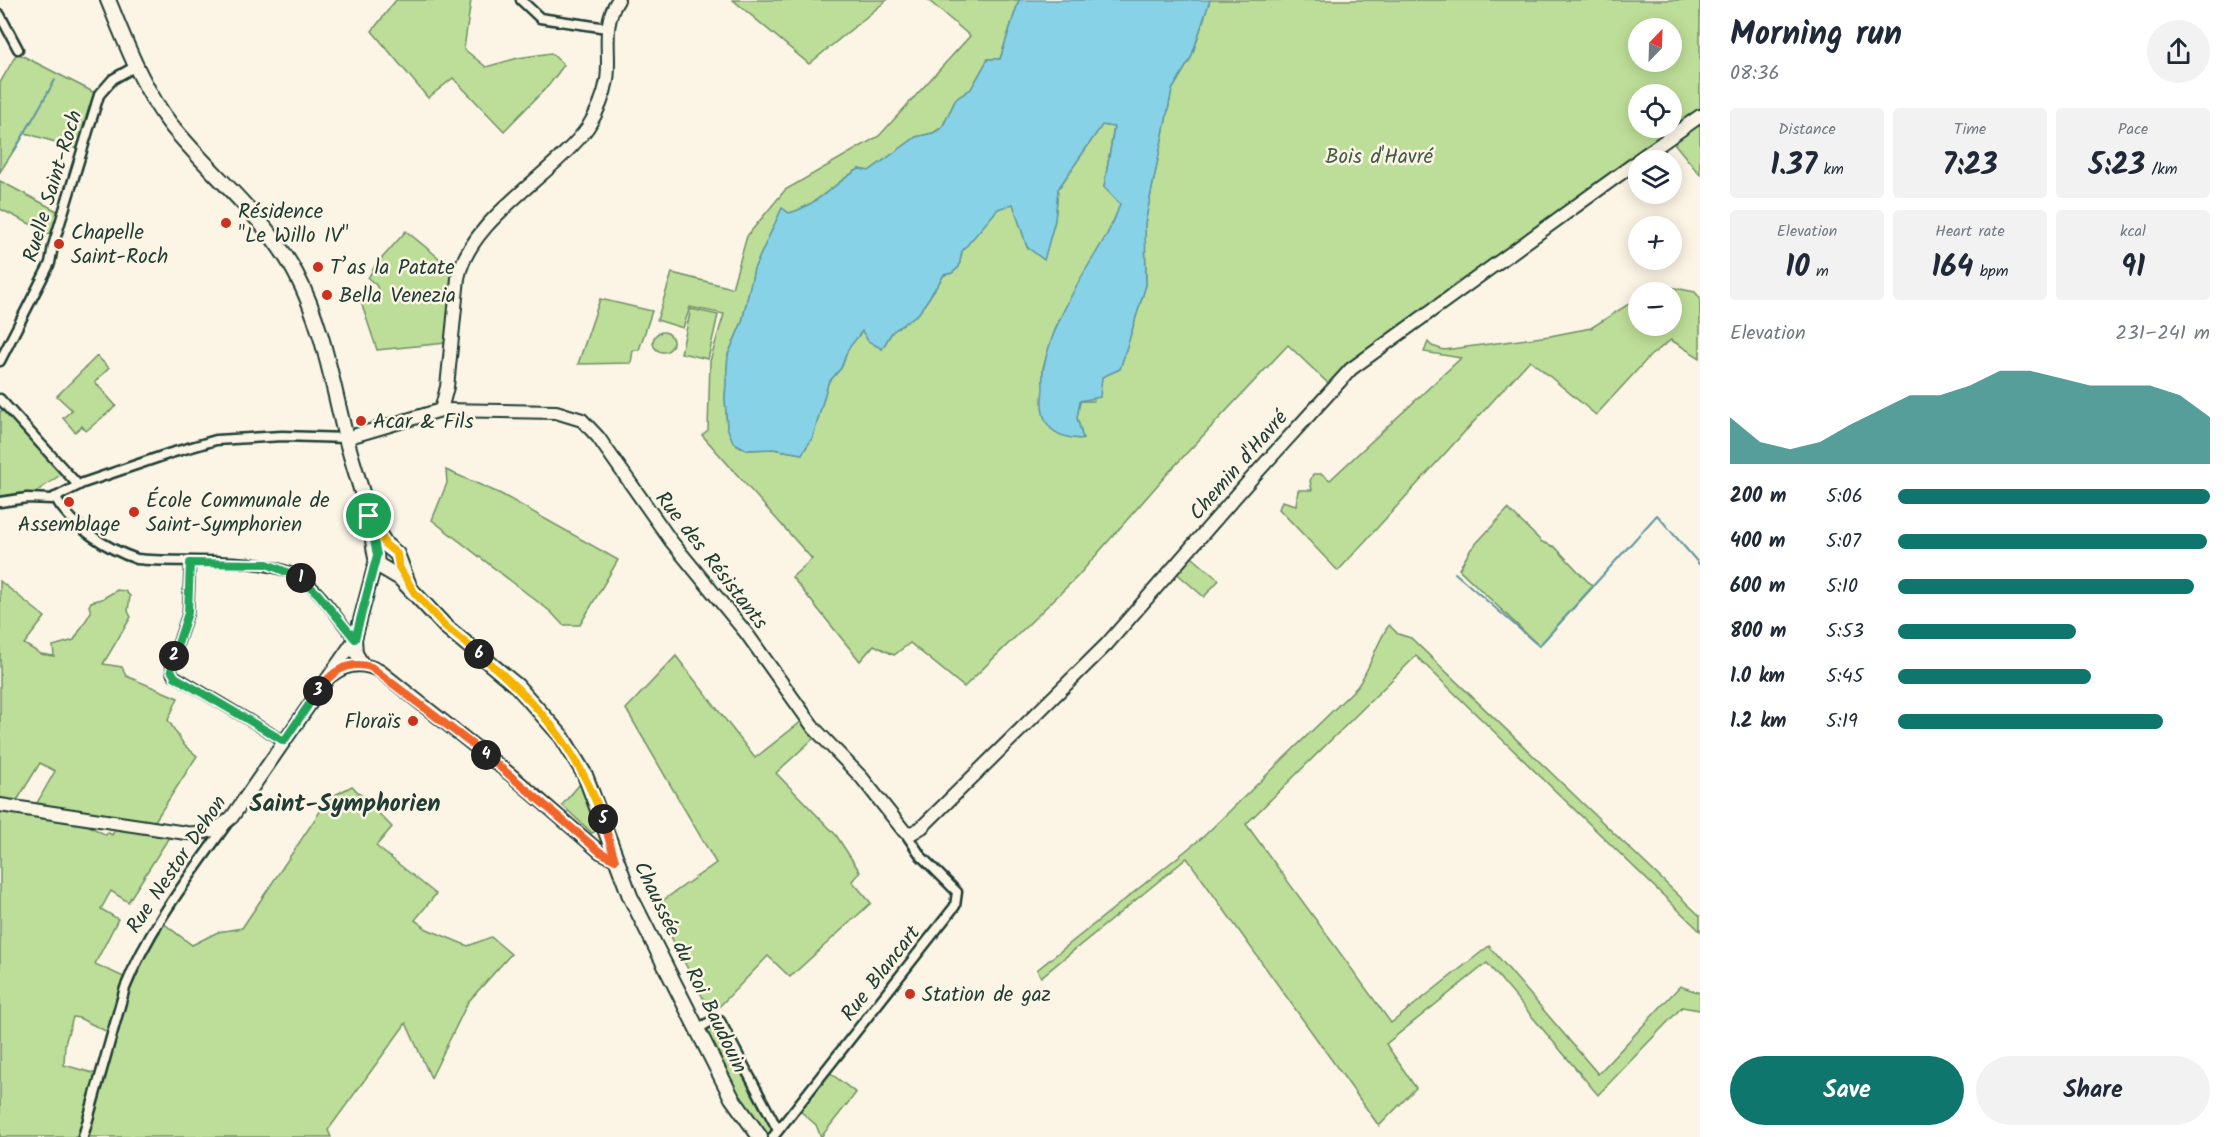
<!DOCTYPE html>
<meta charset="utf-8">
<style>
body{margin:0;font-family:Kalam,sans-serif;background:#f2f2f3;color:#1f2937;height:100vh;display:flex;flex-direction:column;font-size:22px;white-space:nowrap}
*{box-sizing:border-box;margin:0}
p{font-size:20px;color:#747a83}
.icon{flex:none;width:33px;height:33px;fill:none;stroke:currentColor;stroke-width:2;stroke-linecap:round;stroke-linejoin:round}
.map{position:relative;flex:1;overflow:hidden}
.panel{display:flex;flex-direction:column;background:#fff;width:540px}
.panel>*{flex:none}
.needle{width:39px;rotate:23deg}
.buttons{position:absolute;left:1628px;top:18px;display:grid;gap:12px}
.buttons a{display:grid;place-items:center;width:54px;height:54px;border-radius:50%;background:#fff;box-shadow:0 3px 15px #0003;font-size:30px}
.pin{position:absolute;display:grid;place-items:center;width:51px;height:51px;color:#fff;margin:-26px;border:3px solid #fff;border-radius:50%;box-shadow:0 2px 6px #0007}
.km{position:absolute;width:30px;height:30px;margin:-15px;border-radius:50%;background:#222;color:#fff;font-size:16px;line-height:30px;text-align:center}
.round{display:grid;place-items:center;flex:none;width:63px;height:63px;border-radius:32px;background:#f2f2f3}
.summary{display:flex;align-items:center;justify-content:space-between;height:102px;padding:0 30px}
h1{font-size:33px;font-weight:700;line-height:45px}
.metrics{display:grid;grid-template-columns:repeat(3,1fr);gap:9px;height:102px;padding:6px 30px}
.metrics div{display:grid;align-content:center;border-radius:6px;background:#f2f2f3;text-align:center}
.metrics b{font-size:30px;font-weight:700}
.metrics small{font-size:16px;font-weight:400}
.metrics p{font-size:16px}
.chart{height:168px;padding:12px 30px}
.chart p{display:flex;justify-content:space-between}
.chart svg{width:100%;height:108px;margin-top:6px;fill:#0f766e;opacity:.7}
.action{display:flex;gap:12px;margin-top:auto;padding:12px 30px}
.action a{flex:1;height:69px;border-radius:36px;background:#0f766e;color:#fff;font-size:24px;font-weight:700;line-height:69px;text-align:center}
.action a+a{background:#f2f2f3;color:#1f2937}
ul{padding:0 30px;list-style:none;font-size:20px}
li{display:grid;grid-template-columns:96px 72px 1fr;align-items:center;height:45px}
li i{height:15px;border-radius:8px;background:#0f766e}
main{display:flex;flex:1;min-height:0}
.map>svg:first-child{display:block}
.green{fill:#bdde98;stroke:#6e8e66;stroke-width:1.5;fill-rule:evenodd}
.water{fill:#88d2e8;stroke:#5e96a0;stroke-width:1.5}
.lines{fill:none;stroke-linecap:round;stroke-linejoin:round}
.stream{stroke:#5e96a0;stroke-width:2}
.street-casing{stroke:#1f3d34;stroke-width:13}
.secondary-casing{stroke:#1f3d34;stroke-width:16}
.primary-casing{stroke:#1f3d34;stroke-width:18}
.street{stroke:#fcf5e5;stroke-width:8}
.secondary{stroke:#fcf5e5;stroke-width:12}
.primary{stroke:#fcf5e5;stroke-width:14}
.split-1-casing{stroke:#fff;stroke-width:12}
.split-2-casing{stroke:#fff;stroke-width:12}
.split-3-casing{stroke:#fff;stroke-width:12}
.split-4-casing{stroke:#fff;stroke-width:12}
.split-5-casing{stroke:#fff;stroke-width:12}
.split-6-casing{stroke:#fff;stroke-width:12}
.split-7-casing{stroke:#fff;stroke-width:12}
.split-1{stroke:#22a559;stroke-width:8}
.split-2{stroke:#22a559;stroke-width:8}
.split-3{stroke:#22a559;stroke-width:8}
.split-4{stroke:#f0652b;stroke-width:8}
.split-5{stroke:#f0652b;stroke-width:8}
.split-6{stroke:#f5b400;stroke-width:8}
.split-7{stroke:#f5b400;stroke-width:8}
.poi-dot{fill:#c8321e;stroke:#fcf5e5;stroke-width:2}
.labels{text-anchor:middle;stroke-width:5;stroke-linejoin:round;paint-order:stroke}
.park-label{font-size:21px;fill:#3f5d48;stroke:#fcf5e5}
.street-label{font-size:21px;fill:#1f3d34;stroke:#fcf5e5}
.poi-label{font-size:21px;fill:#1f3d34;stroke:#fcf5e5;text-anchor:start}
.quarter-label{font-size:24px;font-weight:bold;fill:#1f3d34;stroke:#fcf5e5}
</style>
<main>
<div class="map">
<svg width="1700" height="1137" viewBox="0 0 1700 1137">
<rect width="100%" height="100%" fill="#fcf5e5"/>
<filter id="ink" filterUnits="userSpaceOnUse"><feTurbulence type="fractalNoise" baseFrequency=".0167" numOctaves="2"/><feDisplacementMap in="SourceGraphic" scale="12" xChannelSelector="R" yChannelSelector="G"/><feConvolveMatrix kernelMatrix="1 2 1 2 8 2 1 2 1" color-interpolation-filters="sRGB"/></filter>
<g filter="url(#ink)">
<g class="green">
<polygon points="396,0 471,0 464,49 486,67 518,58 551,53 564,65 549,85 504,131 453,78 428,98 372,31"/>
<polygon points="733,0 887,0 809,64"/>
<path d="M928,0h91l-19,59h-12l-17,30 -15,10 -14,28 -9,6 -17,4 -47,34 -10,-2c-23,13 -44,38 -70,44l-7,-4 -28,60 -12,53 -14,33 -3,42 2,30 10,19 10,4 26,-1 29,5 11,-17 15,-54 13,-15 7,-19 14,-18 20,18 10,-17 27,-19 25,-38 8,-2 7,-6 3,-16 36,-43 15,-5 14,44 17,12 11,-39 3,-31 44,-64 12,2 -10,60 17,17 -18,40 -25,39 -21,41 -14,44v14l40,57 -6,-21 3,-17h13l9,-24 18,-8 26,-84 -1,-62 27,-133 19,-32 19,-58h490v175l-30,-37 -337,250 -45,-43 -120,128 -91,104 -113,110 -54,-44 -16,12 -20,-10 -14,16 -68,-84 20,-18 -110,-124 6,-5 2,-69 14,-47 -34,-7 -7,21 -26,-8 15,-47 60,15 15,-52 38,-46 94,-54 91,-100zM1638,28h33v34h-33zM1638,94h33v34h-33z"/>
<polygon points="17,53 99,95 82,150 25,133 0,172 0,83"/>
<polygon points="0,181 61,213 54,236 0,209"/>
<polygon points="406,231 455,271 446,343 377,350 361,302 381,296 376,285 368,278 375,266"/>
<polygon points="1660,285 1695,292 1700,298 1700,358 1671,340 1650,356 1596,415 1530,360 1338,571 1279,509 1282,501 1296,505 1298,490 1312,490 1310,481 1313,474 1322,474 1330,480 1461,358 1424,352 1428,342 1432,346 1444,350 1550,336 1591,328 1638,298 1638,326 1671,326 1671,292 1647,292"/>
<polygon points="600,299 652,311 639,350 633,350 631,363 578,364"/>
<polygon points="691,309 718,315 708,359 681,353"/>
<circle cx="663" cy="342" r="10"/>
<polygon points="97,356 109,368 95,382 116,406 86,431 82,426 75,432 63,418 72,410 57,396"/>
<polygon points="0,411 6,411 66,471 27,498 0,502"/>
<polygon points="446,470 501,494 618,560 580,625 563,625 551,612 432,520 447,483"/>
<polygon points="1508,509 1542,542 1555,547 1593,587 1539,646 1459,569 1471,549"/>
<polygon points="1187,553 1219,580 1204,597 1173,570"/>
<path d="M0,581l45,36 -21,27 17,10 13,2 -1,-10 21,-6 17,-28 -2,-6 2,-4 11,-3 15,-9 8,1 5,5 -2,15 3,6 -28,47 19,3 4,9 52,22 -10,22 16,25 13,11 -46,71 22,4 -45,71 -17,-11 -10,18 17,10 -23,45 33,15 31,-59 33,25 26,-13 24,-4 87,-130 23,-12 40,41 -16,19 60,48 -21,26 12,9 41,17 23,-9 20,17 -43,48 -37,76 -25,-55 -78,107 3,7h-331zM40,763l15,8 -22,39 -20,-3zM78,820l41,3 -7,12 -5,-3 -1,3zM73,1017l6,1 33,16 -12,41 -36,-10 1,-21z"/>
<path d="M1389,625l9,9 13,4 289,278v15l-284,-275 -170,168 145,199 98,-77 109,128 82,-88 20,7v17l-18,-3 -84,88 -111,-132 -101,81 30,44 -37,38 -192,-268 -146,119 -4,-7 167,-134 153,-149c14,-19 18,-42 32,-62z"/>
<polygon points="676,656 755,758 802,721 815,737 776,773 836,835 860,872 852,881 871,903 790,977 768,956 714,1012 713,1017 655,906 716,863 626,709"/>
<polygon points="580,784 598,830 592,833 562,805"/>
<polygon points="713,1023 721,1026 719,1028 742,1074 747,1078 774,1130 771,1133 766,1133 737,1093 706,1032"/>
<polygon points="829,1072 856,1093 821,1137 816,1125 799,1110"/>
</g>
<path class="water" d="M1019,0h191l-19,58 -19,32 -27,133 1,62 -26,84 -18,8 -2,20 -20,4 -3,17 6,21c-33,-1 -45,-17 -40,-50 0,-8 -1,-16 1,-23 6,-29 19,-55 33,-81 15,-28 33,-50 43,-81l-16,-17 10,-60 -12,-2 -44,64 -3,31 -11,40 -17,-13 -14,-43 -15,5 -36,42 -3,16 -7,6 -8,2 -25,38 -27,19 -10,17 -14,-8 -6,-10 -14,18 -7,19 -13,15 -15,54 -11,17 -29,-5 -26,1 -14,-8 -6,-15 -2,-30 3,-42 14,-33 12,-53 28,-61 7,5c26,-6 47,-31 70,-44l10,2 47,-34 17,-4 9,-5 14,-29 15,-10 17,-30h12z"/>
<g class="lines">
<g class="stream">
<polyline points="15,150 55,80"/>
<polyline points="1455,573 1539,646 1657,515 1700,565"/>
</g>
<g class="street-casing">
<g id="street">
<polyline points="521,0 540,18 607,28"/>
<polyline points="0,15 18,49"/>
<polyline points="0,361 50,263 53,246 99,95 113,79 136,66"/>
<polyline points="0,399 78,485"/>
<path d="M55,497c16,29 52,52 82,62 46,5 132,-5 167,21 20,15 34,40 51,59"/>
<polyline points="0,502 27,498 52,499 83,483 171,453 216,440 282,436 346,438"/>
<polyline points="190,563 188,613 171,665 172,674 284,741"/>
<polyline points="696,1030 713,1020 720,1021 778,1130"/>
<path d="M83,1137l42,-149c24,-60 64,-111 101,-163"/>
<polyline points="773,1137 955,906 957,892 921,856 904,831"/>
</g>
</g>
<g class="secondary-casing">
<g id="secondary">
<polyline points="1638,160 1700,116"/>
<path d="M441,410l6,-23 11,-109c12,-60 96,-103 130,-151 9,-14 16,-30 19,-47 4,-27 -6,-55 11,-80"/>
<polyline points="346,438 441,410 556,412 582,420 598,437 671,541 747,634 814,728 862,778 904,831 912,833 922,827 1107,644 1250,480 1351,369 1638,161"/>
<polyline points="363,665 356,653 355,639 376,560"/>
<path d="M332,675c15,-12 31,-13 48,-4l131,104 89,77 15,7"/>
<path d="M0,805l186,28c19,1 31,-2 46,-16l123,-178"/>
</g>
</g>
<g class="primary-casing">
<g id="primary">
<path d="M108,0c18,43 34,88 63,125 40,50 95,92 125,149 27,51 36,109 50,164 7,27 16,52 23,79 4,15 4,34 9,48l22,13 45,48 72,60 45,51 23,38 45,121 102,202 28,39"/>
<polyline points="376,529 386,545 397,554 408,583"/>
</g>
</g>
<use href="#street" class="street"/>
<use href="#secondary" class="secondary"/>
<use href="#primary" class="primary"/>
</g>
</g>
<g class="lines" filter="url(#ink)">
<g class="split-1-casing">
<polyline id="split-1" points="301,578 318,594 355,639 377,555 369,516"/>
</g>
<g class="split-2-casing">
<polyline id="split-2" points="174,656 188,613 190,563 267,564 301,578"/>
</g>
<g class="split-3-casing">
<polyline id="split-3" points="174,656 171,670 175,677 284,741 318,691"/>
</g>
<g class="split-4-casing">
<path id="split-4" d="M318,691c13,-19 29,-31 53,-24l115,88"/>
</g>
<g class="split-5-casing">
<polyline id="split-5" points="486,755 600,852 615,860 603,819"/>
</g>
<g class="split-6-casing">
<path id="split-6" d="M479,654c59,49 97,92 124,165"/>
</g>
<g class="split-7-casing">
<polyline id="split-7" points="369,516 386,545 397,554 399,567 414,592 445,626 479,654"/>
</g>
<use href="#split-1" class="split-1"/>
<use href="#split-2" class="split-2"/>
<use href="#split-3" class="split-3"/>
<use href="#split-4" class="split-4"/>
<use href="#split-5" class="split-5"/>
<use href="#split-6" class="split-6"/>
<use href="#split-7" class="split-7"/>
</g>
<g class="poi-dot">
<circle cx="226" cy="223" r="6"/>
<circle cx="59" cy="244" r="6"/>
<circle cx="318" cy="267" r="6"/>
<circle cx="327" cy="295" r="6"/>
<circle cx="361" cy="421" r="6"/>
<circle cx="69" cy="502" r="6"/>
<circle cx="134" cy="512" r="6"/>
<circle cx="413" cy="721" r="6"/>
<circle cx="910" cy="994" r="6"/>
</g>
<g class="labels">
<g class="park-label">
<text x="1379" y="163">Bois d'Havré</text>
</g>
<g class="street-label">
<text transform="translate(52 186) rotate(-73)" y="7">Ruelle Saint-Roch</text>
<text transform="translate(1238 465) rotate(-49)" y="7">Chemin d'Havré</text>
<text transform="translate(712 560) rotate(52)" y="7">Rue des Résistants</text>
<text transform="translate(176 864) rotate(-56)" y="7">Rue Nestor Dehon</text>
<text transform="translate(691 967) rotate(64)" y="7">Chaussée du Roi Baudouin</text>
<text transform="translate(880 973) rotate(-52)" y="7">Rue Blancart</text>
</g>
<g class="poi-label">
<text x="238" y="218">Résidence<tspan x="238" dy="24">"Le Willo IV"</tspan></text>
<text x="71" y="239">Chapelle<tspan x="71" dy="24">Saint-Roch</tspan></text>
<text x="330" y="274">T’as la Patate</text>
<text x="339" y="302">Bella Venezia</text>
<text x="373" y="428">Acar &amp; Fils</text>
<text x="146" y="507">École Communale de<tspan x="146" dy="24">Saint-Symphorien</tspan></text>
<text x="69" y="531" text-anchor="middle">Assemblage</text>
<text x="401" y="728" text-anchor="end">Floraïs</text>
<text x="922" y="1001">Station de gaz</text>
</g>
<g class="quarter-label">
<text x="345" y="811">Saint-Symphorien</text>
</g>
</g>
</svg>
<div class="buttons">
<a><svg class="needle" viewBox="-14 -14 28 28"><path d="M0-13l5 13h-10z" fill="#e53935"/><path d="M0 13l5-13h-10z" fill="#747a83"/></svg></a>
<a><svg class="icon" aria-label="locate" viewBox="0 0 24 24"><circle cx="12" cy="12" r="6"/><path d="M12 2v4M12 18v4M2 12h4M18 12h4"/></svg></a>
<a><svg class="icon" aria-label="layers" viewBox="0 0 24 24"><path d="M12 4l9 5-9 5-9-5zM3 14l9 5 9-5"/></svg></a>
<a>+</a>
<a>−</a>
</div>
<div class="pin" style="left:369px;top:516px;background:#1e9e55"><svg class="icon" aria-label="arrive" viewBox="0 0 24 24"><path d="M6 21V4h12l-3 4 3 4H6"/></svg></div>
<b class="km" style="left:301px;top:578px">1</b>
<b class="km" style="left:174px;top:656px">2</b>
<b class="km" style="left:318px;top:691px">3</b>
<b class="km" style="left:486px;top:755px">4</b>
<b class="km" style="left:603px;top:819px">5</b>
<b class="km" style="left:479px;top:654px">6</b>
</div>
<section class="panel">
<div class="summary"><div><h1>Morning run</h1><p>08:36</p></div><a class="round"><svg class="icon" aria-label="share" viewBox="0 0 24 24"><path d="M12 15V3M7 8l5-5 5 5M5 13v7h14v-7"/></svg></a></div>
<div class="metrics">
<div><p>Distance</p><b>1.37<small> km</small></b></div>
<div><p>Time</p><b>7:23</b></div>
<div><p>Pace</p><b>5:23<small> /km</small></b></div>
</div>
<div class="metrics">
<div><p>Elevation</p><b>10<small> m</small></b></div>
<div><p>Heart rate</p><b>164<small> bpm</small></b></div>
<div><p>kcal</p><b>91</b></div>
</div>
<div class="chart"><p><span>Elevation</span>231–241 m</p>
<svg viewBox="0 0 160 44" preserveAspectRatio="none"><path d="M0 44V25L10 35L20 38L30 35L40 28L50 22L60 16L70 16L80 12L90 6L100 6L110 9L120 12L130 12L140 12L150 16L160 25V44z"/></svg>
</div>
<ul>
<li><b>200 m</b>5:06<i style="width:100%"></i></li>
<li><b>400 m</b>5:07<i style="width:99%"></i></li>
<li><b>600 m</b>5:10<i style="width:95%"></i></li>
<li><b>800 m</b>5:53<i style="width:57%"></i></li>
<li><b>1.0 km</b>5:45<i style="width:62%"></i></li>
<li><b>1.2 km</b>5:19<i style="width:85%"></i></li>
</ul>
<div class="action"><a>Save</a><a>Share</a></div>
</section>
</main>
